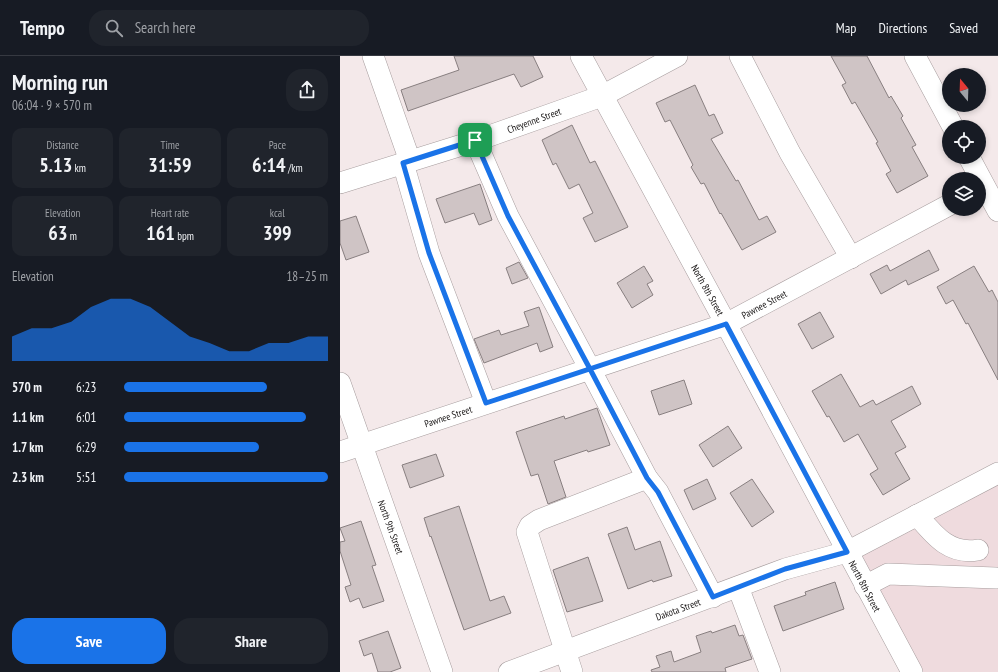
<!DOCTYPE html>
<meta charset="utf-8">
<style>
body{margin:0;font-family:"PT Sans Narrow",sans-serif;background:#20242c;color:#f1f3f6;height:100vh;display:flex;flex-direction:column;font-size:15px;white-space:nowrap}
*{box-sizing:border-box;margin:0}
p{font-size:13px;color:#9ea1a6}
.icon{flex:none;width:22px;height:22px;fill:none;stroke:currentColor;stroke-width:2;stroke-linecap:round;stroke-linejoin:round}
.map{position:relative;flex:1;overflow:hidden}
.drawer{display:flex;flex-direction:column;background:#171b24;width:340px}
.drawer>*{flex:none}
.needle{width:26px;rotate:341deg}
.controls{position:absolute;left:602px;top:12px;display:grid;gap:8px}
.controls a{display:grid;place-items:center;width:44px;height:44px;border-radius:50%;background:#171b24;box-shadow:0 2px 6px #0003;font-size:20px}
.pin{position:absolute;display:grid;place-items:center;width:34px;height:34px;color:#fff;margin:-17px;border-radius:8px;box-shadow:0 2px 6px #0006}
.round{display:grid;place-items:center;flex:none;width:42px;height:42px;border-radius:16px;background:#20242c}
.headline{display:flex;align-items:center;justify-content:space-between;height:68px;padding:0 12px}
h1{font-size:22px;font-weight:700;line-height:30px}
.metrics{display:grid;grid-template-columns:repeat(3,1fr);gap:6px;height:68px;padding:4px 12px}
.metrics div{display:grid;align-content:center;border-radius:10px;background:#20242c;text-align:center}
.metrics b{font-size:20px;font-weight:700}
.metrics small{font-size:11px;font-weight:400}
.metrics p{font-size:11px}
.chart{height:112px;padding:8px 12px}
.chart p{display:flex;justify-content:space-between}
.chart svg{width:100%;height:72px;margin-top:4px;fill:#1a73e8;opacity:.7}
.cta{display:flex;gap:8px;margin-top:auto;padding:8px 12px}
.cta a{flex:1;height:46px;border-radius:16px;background:#1a73e8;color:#fff;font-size:16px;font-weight:700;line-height:46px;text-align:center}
.cta a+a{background:#20242c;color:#f1f3f6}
ul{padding:0 12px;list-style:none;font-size:13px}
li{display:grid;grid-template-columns:64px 48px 1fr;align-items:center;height:30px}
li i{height:10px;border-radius:5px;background:#1a73e8}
header{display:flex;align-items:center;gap:24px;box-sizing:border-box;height:56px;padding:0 20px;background:#171b24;border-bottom:1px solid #363941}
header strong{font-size:19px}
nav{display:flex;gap:22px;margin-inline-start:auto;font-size:14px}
.search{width:280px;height:36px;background:#20242c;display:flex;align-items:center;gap:10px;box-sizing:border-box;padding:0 14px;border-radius:16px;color:#9ea1a6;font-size:15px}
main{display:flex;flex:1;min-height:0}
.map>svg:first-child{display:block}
.built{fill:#efdbde}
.building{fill:#cfc4c5;stroke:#887f80}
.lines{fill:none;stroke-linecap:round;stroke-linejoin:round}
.minor-casing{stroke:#a79d9e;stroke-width:22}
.minor{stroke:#fff;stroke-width:21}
.route-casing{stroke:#fff;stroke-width:8}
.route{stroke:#1a73e8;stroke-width:5}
.labels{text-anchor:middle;stroke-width:3;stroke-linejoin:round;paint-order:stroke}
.street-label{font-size:10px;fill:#181515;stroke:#fff}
</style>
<header>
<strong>Tempo</strong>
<div class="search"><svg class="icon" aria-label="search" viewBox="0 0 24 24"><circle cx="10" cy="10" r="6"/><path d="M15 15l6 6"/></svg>Search here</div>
<nav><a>Map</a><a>Directions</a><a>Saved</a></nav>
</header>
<main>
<section class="drawer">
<div class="headline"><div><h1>Morning run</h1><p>06:04 · 9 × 570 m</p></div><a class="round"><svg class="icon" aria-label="share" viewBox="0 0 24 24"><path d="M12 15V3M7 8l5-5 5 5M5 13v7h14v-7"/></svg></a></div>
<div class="metrics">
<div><p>Distance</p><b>5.13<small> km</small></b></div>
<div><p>Time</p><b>31:59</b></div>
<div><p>Pace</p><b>6:14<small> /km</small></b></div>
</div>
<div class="metrics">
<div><p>Elevation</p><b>63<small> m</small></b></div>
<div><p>Heart rate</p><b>161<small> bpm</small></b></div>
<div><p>kcal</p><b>399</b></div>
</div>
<div class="chart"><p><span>Elevation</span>18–25 m</p>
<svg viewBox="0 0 160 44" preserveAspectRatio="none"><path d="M0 44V29L10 24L20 24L30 20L40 11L50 6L60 6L70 11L80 20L90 29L100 33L110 38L120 38L130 33L140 33L150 29L160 29V44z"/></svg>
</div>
<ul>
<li><b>570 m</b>6:23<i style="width:70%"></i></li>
<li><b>1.1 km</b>6:01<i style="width:89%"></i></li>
<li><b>1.7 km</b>6:29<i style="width:66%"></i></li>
<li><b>2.3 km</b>5:51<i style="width:100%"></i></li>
</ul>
<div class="cta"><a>Save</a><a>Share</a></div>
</section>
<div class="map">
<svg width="658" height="616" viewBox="0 0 658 616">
<rect width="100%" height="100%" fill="#f4e9ea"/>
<polygon class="built" points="658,417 658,616 572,616 507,496"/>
<g class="building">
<polygon points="114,0 193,0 203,21 181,31 174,18 68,55 61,34 119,14"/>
<polygon points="491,0 527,0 549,42 551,40 563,60 561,62 576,89 572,91 588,120 557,137 546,118 551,115 536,87 538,86 515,46 512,48 502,29 506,27"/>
<polygon points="355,29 369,60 374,58 383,77 371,83 396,125 398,124 419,164 427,160 436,176 402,194 381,157 380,158 364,127 361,128 351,111 353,109 330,64 325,66 316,47"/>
<polygon points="232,69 250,107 255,105 288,171 255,186 243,162 253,157 239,128 229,133 216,107 213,109 202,84"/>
<polygon points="140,128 152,164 139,169 134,157 105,167 96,143"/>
<polygon points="16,160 29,196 6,204 0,187 0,165"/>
<polygon points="589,194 599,214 568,229 566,224 541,238 530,218 547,209 550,215"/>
<polygon points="179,206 188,222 172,228 166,212"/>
<polygon points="304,210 313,225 307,228 313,239 292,252 277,227"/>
<polygon points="634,210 649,236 652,234 658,246 658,324 628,267 626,268 613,244 606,248 597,231"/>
<polygon points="199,251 213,291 200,296 197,287 144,307 134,283 159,274 161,279 189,270 184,256"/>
<polygon points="480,256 494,281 472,293 458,268"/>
<polygon points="501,318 520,351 533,344 536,349 572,330 581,348 551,365 566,391 555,397 570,423 543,439 530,418 538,413 518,378 504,386 489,360 487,361 472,335"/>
<polygon points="344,324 352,348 319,359 311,335"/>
<polygon points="257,352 270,389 248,396 247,394 214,405 226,441 208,448 198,418 191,420 176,376 224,360 225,363"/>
<polygon points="388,370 402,392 373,411 359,389"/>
<polygon points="96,398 104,420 70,432 62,409"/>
<polygon points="367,423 376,443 353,454 344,434"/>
<polygon points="412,423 434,456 412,471 390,437"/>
<polygon points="119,450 150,545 164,540 171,557 124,574 91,480 90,481 84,462"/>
<polygon points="21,465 36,509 32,510 44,545 23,552 19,542 10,546 5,531 11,529 0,495 0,486 5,485 0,472"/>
<polygon points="287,471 295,494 320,485 332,520 313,526 312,524 288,533 268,478"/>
<polygon points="248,501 263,545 227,556 213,514"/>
<polygon points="495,526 504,553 443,575 434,550 466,539 465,536"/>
<polygon points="395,569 399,580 403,579 412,603 385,612 386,616 312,616 311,614 320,611 316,600 331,595 334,606 361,596 356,580 371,575 372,577"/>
<polygon points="48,575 61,612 50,616 38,616 32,597 24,600 19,585"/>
</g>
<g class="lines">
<g class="minor-casing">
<g id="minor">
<polyline points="33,0 70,105"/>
<polyline points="241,0 386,268 572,616"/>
<polyline points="400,0 450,97 511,202"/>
<polyline points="575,0 613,71"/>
<polyline points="135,84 168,160 250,313 307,422 318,436 373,541"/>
<polyline points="629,101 658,155"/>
<polyline points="63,107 89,197 146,347"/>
<polyline points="0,127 138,84 262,40 337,0"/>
<polyline points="0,327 102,616"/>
<polyline points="0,396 386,268 609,149"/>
<path d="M577,459c17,20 32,40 61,35"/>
<polyline points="525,530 548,518 656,522"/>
<polyline points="398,531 430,616"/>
<polyline points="169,616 445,513 507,496 658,417"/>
<polyline points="232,616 187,476 190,470 199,464 307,422"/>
</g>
</g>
<use href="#minor" class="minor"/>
</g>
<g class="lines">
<g class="route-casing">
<path id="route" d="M135,84l-72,23 26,90 57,150c80,-27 160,-53 240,-79l121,228 -62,17 -72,28 -55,-105 -11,-14 -57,-109 -82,-153 -33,-76"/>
</g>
<use href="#route" class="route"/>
</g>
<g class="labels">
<g class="street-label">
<text transform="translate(194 64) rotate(-20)" y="4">Cheyenne Street</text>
<text transform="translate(368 234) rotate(61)" y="4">North 8th Street</text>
<text transform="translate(424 248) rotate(-28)" y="4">Pawnee Street</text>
<text transform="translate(108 360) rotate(-18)" y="4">Pawnee Street</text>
<text transform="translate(51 471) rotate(70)" y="4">North 9th Street</text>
<text transform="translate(525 530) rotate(62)" y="4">North 8th Street</text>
<text transform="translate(338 553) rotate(-20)" y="4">Dakota Street</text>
</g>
</g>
</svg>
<div class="controls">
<a><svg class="needle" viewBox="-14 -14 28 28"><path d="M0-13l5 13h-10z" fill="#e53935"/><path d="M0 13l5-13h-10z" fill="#9ea1a6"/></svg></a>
<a><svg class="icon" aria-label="locate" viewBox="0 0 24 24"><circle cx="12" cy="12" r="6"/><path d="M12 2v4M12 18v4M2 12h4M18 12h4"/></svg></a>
<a><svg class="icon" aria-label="layers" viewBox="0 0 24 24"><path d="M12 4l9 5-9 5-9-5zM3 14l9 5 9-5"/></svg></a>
</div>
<div class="pin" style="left:135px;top:84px;background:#1e9e55"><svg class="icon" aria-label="arrive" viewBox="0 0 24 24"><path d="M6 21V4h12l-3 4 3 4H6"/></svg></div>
</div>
</main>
